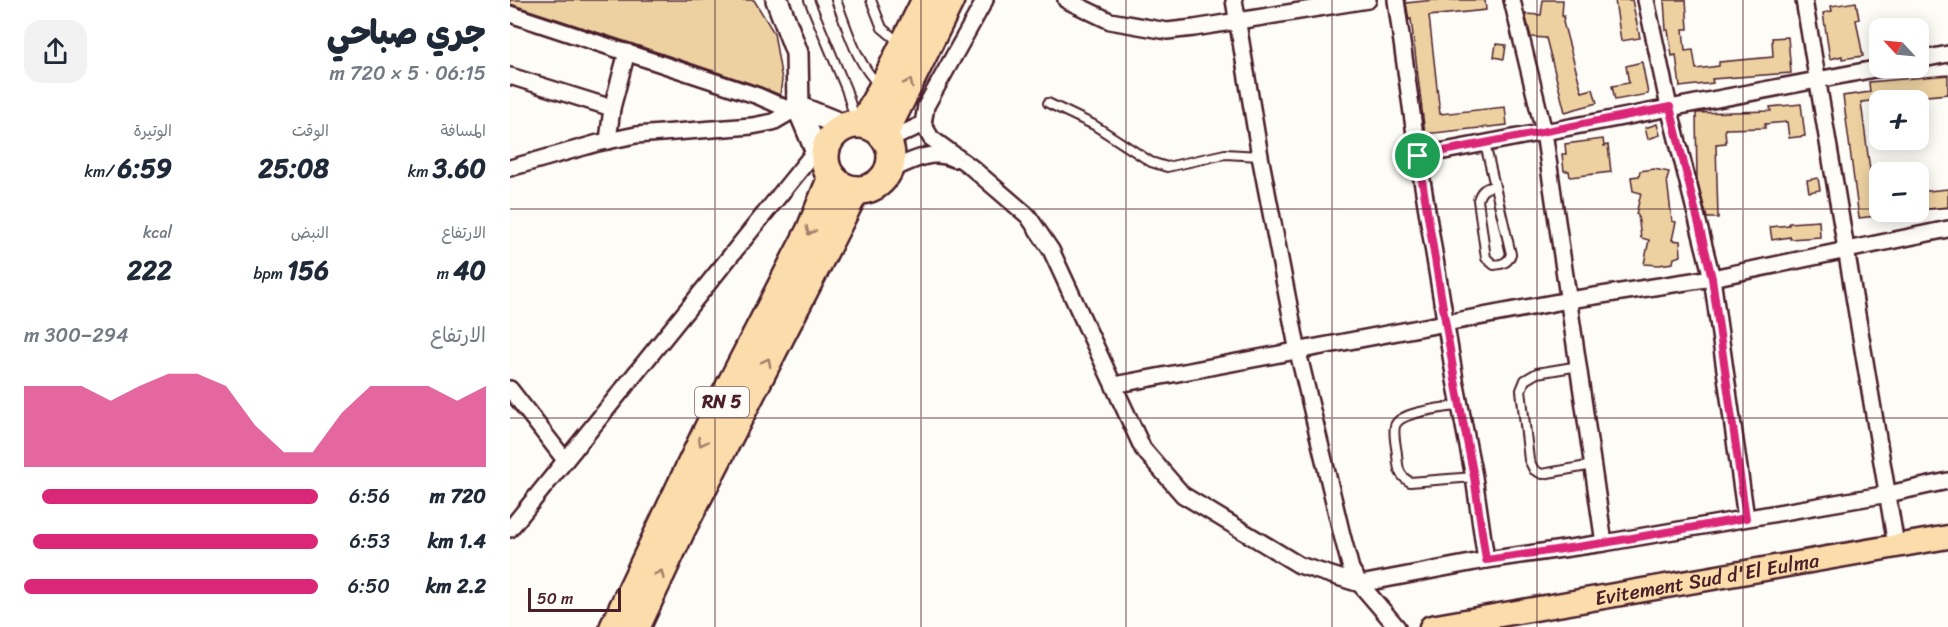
<!DOCTYPE html>
<html lang="ar">
<meta charset="utf-8">
<style>
body{margin:0;font-family:Sriracha,"Playpen Sans Arabic",sans-serif;background:#f2f2f3;color:#1f2937;direction:rtl;height:100vh;display:flex;flex-direction:column;font-size:22px;white-space:nowrap}
*{box-sizing:border-box;margin:0}
p{font-size:20px;color:#747a83}
.icon{flex:none;width:33px;height:33px;fill:none;stroke:currentColor;stroke-width:2;stroke-linecap:round;stroke-linejoin:round}
.map{position:relative;flex:1;overflow:hidden;direction:ltr}
.details{display:flex;flex-direction:column;background:#fff;width:510px}
.details>*{flex:none}
.needle{width:39px;rotate:296deg}
.fabs{position:absolute;left:1359px;top:18px;display:grid;gap:12px}
.fabs a{display:grid;place-items:center;width:60px;height:60px;border-radius:12px;background:#fff;box-shadow:0 3px 15px #0003;font-size:30px}
.scale{position:absolute;left:18px;bottom:15px;width:93px;box-sizing:border-box;padding-left:6px;border:3px solid #4a1f2b;border-top:0;font-size:16px;line-height:21px;white-space:nowrap;color:#4a1f2b;-webkit-text-stroke:4px #fdfcf7;paint-order:stroke}
.pin{position:absolute;display:grid;place-items:center;width:51px;height:51px;color:#fff;margin:-26px;border:3px solid #fff;border-radius:50%;box-shadow:0 2px 6px #0007}
.round{display:grid;place-items:center;flex:none;width:63px;height:63px;border-radius:18px;background:#f2f2f3}
.summary{display:flex;align-items:center;justify-content:space-between;height:102px;padding:0 24px}
h1{font-size:33px;font-weight:800;line-height:45px}
.figures{display:grid;grid-template-columns:repeat(3,1fr);gap:9px;height:102px;padding:6px 24px}
.figures div{display:grid;align-content:center}
.figures b{font-size:26px;font-weight:800}
.figures small{font-size:16px;font-weight:400}
.figures p{font-size:16px}
.chart{height:168px;padding:12px 24px}
.chart p{display:flex;justify-content:space-between}
.chart svg{width:100%;height:108px;margin-top:6px;fill:#db2777;opacity:.7}
ul{padding:0 24px;list-style:none;font-size:20px}
li{display:grid;grid-template-columns:96px 72px 1fr;align-items:center;height:45px}
li i{height:15px;border-radius:8px;background:#db2777}
main{display:flex;flex:1;min-height:0}
.map>svg:first-child{display:block}
.building{fill:#edd1a1;stroke:#4a1f2b;stroke-width:1.5}
.lines{fill:none;stroke-linecap:round;stroke-linejoin:round}
.lane-casing{stroke:#4a1f2b;stroke-width:12}
.street-casing{stroke:#4a1f2b;stroke-width:20}
.secondary-casing{stroke:#4a1f2b;stroke-width:26}
.primary-casing{stroke:#4a1f2b;stroke-width:27}
.highway-casing{stroke:#4a1f2b;stroke-width:32}
.lane{stroke:#fdfcf7;stroke-width:8}
.street{stroke:#fdfcf7;stroke-width:15}
.secondary{stroke:#fdfcf7;stroke-width:21}
.primary{stroke:#fbddab;stroke-width:22}
.highway{stroke:#fbddab;stroke-width:27}
.oneway{stroke:#a27e6b}
.route-casing{stroke:#fff;stroke-width:12}
.route{stroke:#db2777;stroke-width:8}
.grid{fill:none;stroke:#4a1f2b;stroke-width:1.5;stroke-opacity:0.55}
.labels{text-anchor:middle;stroke-width:4.5;stroke-linejoin:round;paint-order:stroke}
.shield{fill:#fdfcf7;stroke:#806168;stroke-width:1.5}
.shield-label{font-size:18px;font-weight:bold;fill:#4a1f2b}
.street-label{font-size:20px;fill:#4a1f2b;stroke:#fdfcf7}
</style>
<main>
<div class="map">
<svg width="1438" height="627" viewBox="0 0 1438 627">
<rect width="100%" height="100%" fill="#fdfcf7"/>
<filter id="ink" filterUnits="userSpaceOnUse"><feTurbulence type="fractalNoise" baseFrequency=".0167" numOctaves="2"/><feDisplacementMap in="SourceGraphic" scale="12" xChannelSelector="R" yChannelSelector="G"/><feConvolveMatrix kernelMatrix="1 2 1 2 8 2 1 2 1" color-interpolation-filters="sRGB"/></filter>
<g filter="url(#ink)">
<g class="building">
<polygon points="0,0 244,0 264,33 272,80 270,95 251,87 120,43 0,4"/>
<polygon points="924,0 975,0 976,10 919,16 930,114 995,107 997,125 915,134 901,19 899,20 896,3"/>
<polygon points="1033,0 1053,0 1052,16 1054,16 1053,22 1072,92 1083,89 1087,103 1055,112 1036,38 1021,37 1015,14 1031,15"/>
<polygon points="1105,0 1122,0 1130,38 1111,41"/>
<polygon points="1154,0 1176,0 1178,29 1173,29 1175,51 1183,50 1186,69 1209,66 1209,62 1263,57 1262,38 1278,37 1281,73 1202,79 1203,83 1170,87 1166,55 1162,56 1158,30 1156,30"/>
<polygon points="1346,2 1349,19 1346,20 1353,56 1332,59 1332,56 1320,59 1313,13 1322,11 1321,6"/>
<polygon points="986,44 996,45 994,59 984,57"/>
<polygon points="1132,62 1138,94 1105,100 1102,86 1119,83 1116,66"/>
<polygon points="1438,75 1438,94 1351,102 1366,216 1349,218 1333,96 1360,92 1359,82"/>
<polygon points="1291,104 1295,136 1279,138 1277,122 1255,124 1255,128 1215,129 1216,143 1206,144 1208,218 1197,218 1187,179 1186,113 1261,111 1260,107"/>
<polygon points="1147,124 1150,135 1138,139 1135,128"/>
<polygon points="1093,139 1094,146 1098,145 1101,172 1060,177 1059,171 1054,171 1052,154 1056,154 1055,144"/>
<polygon points="1144,169 1159,172 1157,180 1162,221 1166,222 1162,240 1170,241 1171,256 1164,258 1163,263 1149,265 1134,264 1139,240 1131,238 1128,215 1126,214 1131,193 1123,191 1121,177 1129,176 1130,171"/>
<polygon points="1308,178 1310,190 1299,192 1297,180"/>
<polygon points="1438,189 1438,207 1408,210 1408,192"/>
<polygon points="1309,221 1310,237 1280,239 1280,237 1262,240 1260,227 1279,225 1279,223"/>
</g>
<g class="lines">
<g class="lane-casing">
<g id="lane">
<polyline points="299,0 336,89 346,122"/>
<path d="M326,0c12,30 20,63 44,86"/>
<polyline points="361,0 372,28 390,43"/>
<polyline points="538,103 584,125 641,162 657,167 715,154 750,156"/>
<path d="M975,144l26,110c-3,9 -8,10 -17,11l-8,-7 -8,-58c3,-10 7,-12 16,-14"/>
<polyline points="1069,366 1027,373 1015,380 1011,390 1019,460 1024,470 1032,474 1083,465"/>
<path d="M951,405c-14,3 -62,6 -66,21 -2,8 1,20 2,28 1,13 1,21 13,28l64,-5"/>
</g>
</g>
<g class="street-casing">
<g id="street">
<polyline points="475,0 416,106 413,124 421,138 461,167 518,216 541,250 633,449 673,495 789,565 850,584 887,627"/>
<polyline points="556,0 600,21 657,31 684,28 858,0"/>
<polyline points="724,0 750,156 788,352 832,535 841,569 850,584 976,560 1094,543 1378,494 1438,481"/>
<polyline points="886,0 908,156 945,380 964,477 976,560"/>
<polyline points="1002,0 1034,132 1094,543"/>
<polyline points="1136,0 1159,107 1202,278 1236,518"/>
<polyline points="1294,0 1386,545"/>
<polyline points="0,14 248,96 282,111 288,107"/>
<polyline points="1408,60 1438,54"/>
<polyline points="0,76 102,108"/>
<polyline points="98,141 102,108 117,52"/>
<polyline points="377,141 413,124"/>
<polyline points="908,156 1370,68"/>
<polyline points="0,168 88,143 126,135 242,126 263,122 282,111"/>
<path d="M377,172c22,-10 44,-24 67,-13"/>
<polyline points="604,385 1059,300 1202,278 1438,229"/>
<polyline points="0,389 55,460"/>
<polyline points="0,529 306,150"/>
</g>
</g>
<g class="secondary-casing">
<g id="secondary">
<polyline points="267,0 287,53 288,107 306,150 317,168"/>
<polyline points="288,107 335,126"/>
</g>
</g>
<g class="primary-casing">
<g id="primary">
<path id="s1" d="M921,627l517,-90"/>
</g>
</g>
<g class="highway-casing">
<g id="highway">
<polyline points="353,124 372,89 416,0"/>
<circle cx="348" cy="157" r="33"/>
<polyline points="373,136 440,0"/>
<polyline points="104,627 199,427 300,231 322,177"/>
<polyline points="126,627 172,528 345,191"/>
</g>
</g>
<use href="#lane" class="lane"/>
<use href="#street" class="street"/>
<use href="#secondary" class="secondary"/>
<use href="#primary" class="primary"/>
<use href="#highway" class="highway"/>
</g>
<defs><path id="oneway-chevron" d="M-2-3.5L2.5 0L-2 3.5" fill="none" stroke-width="1.6" stroke-linecap="round" stroke-linejoin="round" transform="scale(1.5)"/></defs>
<g class="oneway">
<use href="#oneway-chevron" transform="translate(399 83) rotate(-64)"/>
<use href="#oneway-chevron" transform="translate(300 231) rotate(115)"/>
<use href="#oneway-chevron" transform="translate(257 362) rotate(-63)"/>
<use href="#oneway-chevron" transform="translate(192 442) rotate(116)"/>
<use href="#oneway-chevron" transform="translate(150 574) rotate(-65)"/>
</g>
</g>
<g class="lines" filter="url(#ink)">
<g class="route-casing">
<polygon id="route" points="1160,107 1202,278 1236,518 1094,543 976,560 964,477 945,380 908,156"/>
</g>
<use href="#route" class="route"/>
</g>
<path class="grid" d="M205,0v627M411,0v627M616,0v627M822,0v627M1027,0v627M1233,0v627M0,209h1370M1408,209h30M0,418h1438"/>
<g class="labels">
<rect class="shield" x="185" y="387" width="54" height="30" rx="4.5"/>
<g class="shield-label">
<text x="212" y="408">RN 5</text>
</g>
<g class="street-label">
<text dy="7" stroke="none"><textPath href="#s1" startOffset="280">Evitement Sud d'El Eulma</textPath></text>
</g>
</g>
</svg>
<div class="fabs">
<a><svg class="needle" viewBox="-14 -14 28 28"><path d="M0-13l5 13h-10z" fill="#e53935"/><path d="M0 13l5-13h-10z" fill="#747a83"/></svg></a>
<a>+</a>
<a>−</a>
</div>
<div class="scale">50 m</div>
<div class="pin" style="left:908px;top:156px;background:#1e9e55"><svg class="icon" aria-label="arrive" viewBox="0 0 24 24"><path d="M6 21V4h12l-3 4 3 4H6"/></svg></div>
</div>
<section class="details">
<div class="summary"><div><h1>جري صباحي</h1><p>06:15 · 5 × 720 m</p></div><a class="round"><svg class="icon" aria-label="share" viewBox="0 0 24 24"><path d="M12 15V3M7 8l5-5 5 5M5 13v7h14v-7"/></svg></a></div>
<div class="figures">
<div><p>المسافة</p><b>3.60<small> km</small></b></div>
<div><p>الوقت</p><b>25:08</b></div>
<div><p>الوتيرة</p><b>6:59<small> /km</small></b></div>
</div>
<div class="figures">
<div><p>الارتفاع</p><b>40<small> m</small></b></div>
<div><p>النبض</p><b>156<small> bpm</small></b></div>
<div><p>kcal</p><b>222</b></div>
</div>
<div class="chart"><p><span>الارتفاع</span>294–300 m</p>
<svg viewBox="0 0 160 44" preserveAspectRatio="none"><path d="M0 44V11L10 11L20 11L30 17L40 11L50 6L60 6L70 11L80 27L90 38L100 38L110 22L120 11L130 11L140 11L150 17L160 11V44z"/></svg>
</div>
<ul>
<li><b>720 m</b>6:56<i style="width:94%"></i></li>
<li><b>1.4 km</b>6:53<i style="width:97%"></i></li>
<li><b>2.2 km</b>6:50<i style="width:100%"></i></li>
</ul>
</section>
</main>
